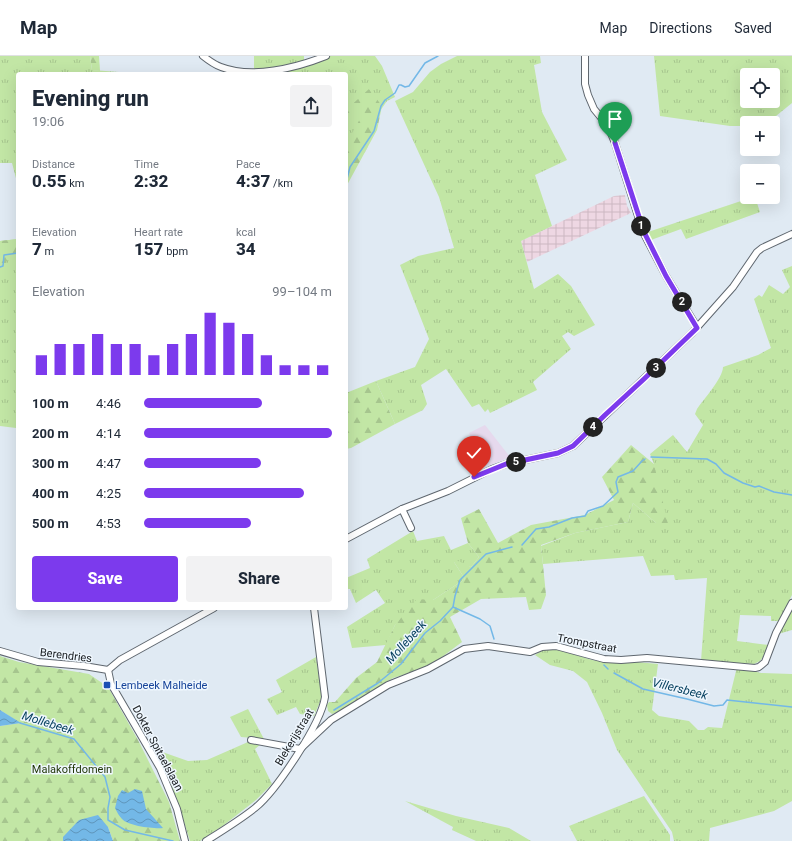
<!DOCTYPE html>
<meta charset="utf-8">
<style>
body{margin:0;font-family:Roboto,sans-serif;background:#f2f2f3;color:#1f2937;height:100vh;display:flex;flex-direction:column;font-size:15px;white-space:nowrap}
*{box-sizing:border-box;margin:0}
p{font-size:13px;color:#747a83}
.icon{flex:none;width:22px;height:22px;fill:none;stroke:currentColor;stroke-width:2;stroke-linecap:round;stroke-linejoin:round}
.map{position:relative;flex:1;overflow:hidden}
.sheet{position:absolute;left:16px;top:16px;width:332px;height:538px;display:flex;flex-direction:column;background:#fff;border-radius:4px;box-shadow:0 4px 16px #0002}
.sheet>*{flex:none}
.buttons{position:absolute;left:740px;top:12px;display:grid;gap:8px}
.buttons a{display:grid;place-items:center;width:40px;height:40px;border-radius:4px;background:#fff;box-shadow:0 4px 16px #0002;font-size:20px}
.pin{position:absolute;display:grid;place-items:center;width:34px;height:34px;color:#fff;margin:-41px -17px;border-radius:50% 50% 50% 0;rotate:-45deg;box-shadow:0 0 4px #0007}
.pin .icon{rotate:45deg}
.km{position:absolute;width:20px;height:20px;margin:-10px;border-radius:50%;background:#222;color:#fff;font-size:11px;line-height:20px;text-align:center}
.round{display:grid;place-items:center;flex:none;width:42px;height:42px;border-radius:4px;background:#f2f2f3}
.headline{display:flex;align-items:center;justify-content:space-between;height:68px;padding:0 16px}
h1{font-size:22px;font-weight:800;line-height:30px}
.metrics{display:grid;grid-template-columns:repeat(3,1fr);gap:6px;height:68px;padding:4px 16px}
.metrics div{display:grid;align-content:center}
.metrics b{font-size:17px;font-weight:800}
.metrics small{font-size:11px;font-weight:400}
.metrics p{font-size:11px}
.chart{height:112px;padding:8px 16px}
.chart p{display:flex;justify-content:space-between}
.chart svg{width:100%;height:72px;margin-top:4px;stroke:#7c3aed;stroke-width:6}
.button{display:flex;gap:8px;margin-top:auto;padding:8px 16px}
.button a{flex:1;height:46px;border-radius:4px;background:#7c3aed;color:#fff;font-size:16px;font-weight:800;line-height:46px;text-align:center}
.button a+a{background:#f2f2f3;color:#1f2937}
ul{padding:0 16px;list-style:none;font-size:13px}
li{display:grid;grid-template-columns:64px 48px 1fr;align-items:center;height:30px}
li i{height:10px;border-radius:5px;background:#7c3aed}
header{display:flex;align-items:center;gap:24px;box-sizing:border-box;height:56px;padding:0 20px;background:#fff;border-bottom:1px solid #e0e1e3}
header strong{font-size:19px}
nav{display:flex;gap:22px;margin-inline-start:auto;font-size:14px}
.map>svg:first-child{display:block}
.industrial{fill:url(#industrial-grid)}
.education{fill:#e6d9ed}
.grass{fill:url(#grass-tufts);fill-rule:evenodd}
.forest{fill:url(#forest-firs)}
.water{fill:url(#water-waves)}
.lines{fill:none;stroke-linecap:round;stroke-linejoin:round}
.stream{stroke:#73b8e7;stroke-width:1.5}
.minor-casing{stroke:#5f676f;stroke-width:8}
.minor{stroke:#fff;stroke-width:6}
.route-casing{stroke:#fff;stroke-width:8}
.route{stroke:#7c3aed;stroke-width:5}
.transit-dot{fill:#1a4fb4;stroke:#eff7fe;stroke-width:1.5}
.labels{text-anchor:middle;stroke-width:3;stroke-linejoin:round;paint-order:stroke}
.street-label{font-size:11px;fill:#191d20;stroke:#eff7fe}
.transit-label{font-size:11px;fill:#164399;stroke:#eff7fe;text-anchor:start}
.park-label{font-size:11px;fill:#1e3404;stroke:#eff7fe}
.water-label{font-size:12px;font-style:italic;fill:#043e5d;stroke:#eff7fe}
</style>
<header>
<strong>Map</strong>
<nav><a>Map</a><a>Directions</a><a>Saved</a></nav>
</header>
<div class="map">
<svg width="792" height="785" viewBox="0 0 792 785">
<defs>
<pattern id="industrial-grid" width="8" height="8" patternUnits="userSpaceOnUse"><rect width="8" height="8" fill="#eed7e3"/><path d="M0 4h8M4 0v8" fill="none" stroke="#ccb8c2"/></pattern>
<pattern id="grass-tufts" width="24" height="20" patternUnits="userSpaceOnUse"><rect width="24" height="20" fill="#c2e6a5"/><path d="M3 7l-1-3M5 7V3M7 7l1-3M15 17l-1-3M17 17v-4M19 17l1-3" fill="none" stroke="#a6c58e"/></pattern>
<pattern id="forest-firs" width="22" height="20" patternUnits="userSpaceOnUse"><rect width="22" height="20" fill="#c2e6a5"/><path d="M5 1l3.5 6h-7zM16 11l3.5 6h-7z" fill="#a6c58e"/></pattern>
<pattern id="water-waves" width="16" height="10" patternUnits="userSpaceOnUse"><rect width="16" height="10" fill="#73b8e7"/><path d="M0 5q4-4 8 0t8 0" fill="none" stroke="#5e95bb"/></pattern>
</defs>
<rect width="100%" height="100%" fill="#e0eaf3"/>
<polygon class="industrial" points="625,139 627,150 631,157 527,206 521,185 614,140"/>
<polygon class="education" points="485,369 510,401 488,410 469,377"/>
<g class="grass">
<polygon points="0,0 90,0 92,14 119,16 120,18 18,18 18,130 12,107 0,107"/>
<polygon points="254,0 304,0 304,5 254,15"/>
<polygon points="330,0 375,0 382,10 395,41 387,45 380,55 346,126 346,18 269,18 315,7"/>
<polygon points="457,0 540,0 541,7 534,9 542,56 567,104 535,119 552,170 521,185 534,233 558,218 571,230 595,269 574,280 568,276 562,280 571,293 533,326 537,334 490,357 488,353 485,356 479,348 472,351 446,313 421,329 427,348 423,354 395,368 376,325 415,311 429,283 400,209 418,200 454,192 439,141 395,45 413,36 430,16 441,8"/>
<path d="M654,0h138v47l-16,13 -19,7h-10v3h-17l-70,-10zM747,19h26v26h-26z"/>
<polygon points="753,141 755,141 760,156 686,183 681,173 651,184 648,176"/>
<polygon points="18,183 18,347 16,372 0,370 0,185"/>
<path d="M792,210v329l-13,26h-8v-5l-31,-1 -3,26 32,4 -6,12 -3,4 -6,3 -53,-3 6,-83 -32,2 -1,-5 -23,1 -8,-20 -100,8 -2,-18 34,-13 53,-11 5,-19 23,20 -2,-59 -4,-10 23,-19 14,17 16,-27 -8,-11 2,-5c6,-9 26,-31 26,-42l35,-12 13,-7 -17,-49 5,-4 3,2 7,-12 14,9 7,-7 -8,-17z"/>
<polygon points="413,475 417,485 444,480 451,494 468,487 479,501 471,511 454,506 465,523 395,569 386,589 352,592 347,571 385,547 376,534 356,547 350,533 346,533 346,522 370,512 367,503"/>
<polygon points="792,551 792,574 778,578"/>
<polygon points="554,592 592,604 615,607 637,606 658,608 652,654 659,660 689,665 698,674 704,674 708,671 722,672 737,611 761,617 792,618 792,745 774,755 710,772 709,785 674,785 672,776 617,694 602,657 587,626 573,615 550,609 535,599 543,594"/>
<polygon points="316,601 322,641 314,660 300,658 296,651 277,659 267,643 282,636 276,624"/>
<polygon points="248,653 264,683 241,681 230,661"/>
<polygon points="248,686 261,688 255,693 272,728 256,744 224,769 200,785 190,785 177,744 167,720 151,692 188,705 207,704"/>
<polygon points="644,740 670,779 670,785 577,785 569,770"/>
<polygon points="405,745 456,760 509,772 531,785 476,785 452,774 453,771"/>
</g>
<g class="forest">
<polygon points="90,0 99,0 100,15 92,14"/>
<polygon points="369,33 382,50 377,74 346,131 346,88 366,52 346,68 346,54"/>
<polygon points="18,183 18,197 11,198 0,216 0,185"/>
<polygon points="376,325 395,368 351,392 346,393 346,337"/>
<polygon points="631,389 654,408 669,472 656,467 633,447 628,466 575,477 541,489 546,539 541,553 529,554 526,541 481,543 450,561 462,586 438,604 423,613 393,622 340,655 332,658 328,655 327,649 329,646 335,646 356,622 377,606 395,569 417,543 433,544 465,523 454,506 456,504 471,511 479,501 468,487 461,462 479,453 498,487 531,469 585,459 614,444 602,421"/>
<polygon points="0,600 19,606 89,618 108,631 138,684 169,746 180,785 113,785 108,771 64,781 63,785 0,785 0,670 20,667 0,654"/>
</g>
<g class="water">
<polygon points="0,654 21,667 0,670"/>
<path d="M135,733l7,2 4,18 17,19c-9,1 -35,-2 -41,-9 -3,-3 -5,-7 -7,-11l3,-12 4,-6 6,3z"/>
<polygon points="98,759 108,771 113,785 63,785 63,781 79,764"/>
</g>
<g class="lines">
<g class="stream">
<polyline points="346,127 350,111 374,75 381,50 385,44 395,37 399,29 401,29 405,31 409,30 425,7 438,0"/>
<polyline points="0,211 3,210 4,199 18,197"/>
<polyline points="651,401 707,403 716,408 724,417 743,427 755,431 759,430 774,436 792,439"/>
<polyline points="522,489 536,473 549,471 572,462 585,460 588,455 603,450 618,436 616,426 618,421 633,415 642,405 645,403"/>
<polyline points="453,551 480,563 490,570 494,583"/>
<polyline points="604,609 608,613"/>
<polyline points="614,617 643,633 687,643 714,650 723,649 727,644 792,651"/>
<polyline points="334,654 378,627 401,608 425,577 440,565 453,551 455,540 460,524 486,498 512,491"/>
<polyline points="20,667 74,683 105,721 110,741 108,752 108,764 125,774 173,785"/>
</g>
<g class="minor-casing">
<g id="minor">
<path d="M203,0c5,4 12,9 18,11 31,12 75,1 105,-11"/>
<polyline points="585,0 585,28 588,39 594,53 608,70 615,87 643,176 666,220 697,271"/>
<polyline points="402,453 411,472"/>
<polyline points="346,483 402,453 448,435 492,413 506,408 558,397 573,390 692,277 733,231 757,196 762,192 792,178"/>
<polyline points="0,595 38,606 84,610 108,614"/>
<polyline points="108,614 111,628 160,712 177,753 185,785"/>
<polyline points="108,614 120,604 214,552"/>
<polyline points="251,684 300,693"/>
<polyline points="300,693 331,664 388,629 428,613 464,593 488,590 530,596 542,591 556,590 604,603 621,604 647,602 755,612 759,611 765,606 776,577 792,547"/>
<path d="M206,785c16,-10 34,-21 49,-33 21,-17 66,-84 70,-111l-11,-89"/>
</g>
</g>
<use href="#minor" class="minor"/>
</g>
<g class="lines">
<g class="route-casing">
<polyline id="route" points="474,421 506,408 558,397 573,390 605,359 644,323 697,272 666,220 644,176 615,87"/>
</g>
<use href="#route" class="route"/>
</g>
<rect class="transit-dot" x="103" y="625" width="8" height="8" rx="2"/>
<g class="labels">
<g class="street-label">
<text transform="translate(587 587) rotate(11)" y="4">Trompstraat</text>
<text transform="translate(66 599) rotate(7)" y="4">Berendries</text>
<text transform="translate(294 681) rotate(-59)" y="4">Blekerijstraat</text>
<text transform="translate(158 692) rotate(62)" y="4">Dokter Spitaelslaan</text>
</g>
<g class="transit-label">
<text x="115" y="633">Lembeek Malheide</text>
</g>
<g class="park-label">
<text x="72" y="717">Malakoffdomein</text>
</g>
<g class="water-label">
<text transform="translate(406 586) rotate(-48)" y="4">Mollebeek</text>
<text transform="translate(680 633) rotate(14)" y="4">Villersbeek</text>
<text transform="translate(48 667) rotate(17)" y="4">Mollebeek</text>
</g>
</g>
</svg>
<div class="buttons">
<a><svg class="icon" aria-label="locate" viewBox="0 0 24 24"><circle cx="12" cy="12" r="6"/><path d="M12 2v4M12 18v4M2 12h4M18 12h4"/></svg></a>
<a>+</a>
<a>−</a>
</div>
<div class="pin" style="left:615px;top:87px;background:#1e9e55"><svg class="icon" aria-label="arrive" viewBox="0 0 24 24"><path d="M6 21V4h12l-3 4 3 4H6"/></svg></div>
<div class="pin" style="left:474px;top:421px;background:#d93025"><svg class="icon" aria-label="check" viewBox="0 0 24 24"><path d="M5 12l5 5 9-10"/></svg></div>
<b class="km" style="left:641px;top:170px">1</b>
<b class="km" style="left:682px;top:246px">2</b>
<b class="km" style="left:656px;top:312px">3</b>
<b class="km" style="left:593px;top:371px">4</b>
<b class="km" style="left:516px;top:406px">5</b>
<section class="sheet">
<div class="headline"><div><h1>Evening run</h1><p>19:06</p></div><a class="round"><svg class="icon" aria-label="share" viewBox="0 0 24 24"><path d="M12 15V3M7 8l5-5 5 5M5 13v7h14v-7"/></svg></a></div>
<div class="metrics">
<div><p>Distance</p><b>0.55<small> km</small></b></div>
<div><p>Time</p><b>2:32</b></div>
<div><p>Pace</p><b>4:37<small> /km</small></b></div>
</div>
<div class="metrics">
<div><p>Elevation</p><b>7<small> m</small></b></div>
<div><p>Heart rate</p><b>157<small> bpm</small></b></div>
<div><p>kcal</p><b>34</b></div>
</div>
<div class="chart"><p><span>Elevation</span>99–104 m</p>
<svg viewBox="0 0 160 44" preserveAspectRatio="none"><path d="M5 44V32M15 44V25M25 44V25M35 44V19M45 44V25M55 44V25M65 44V32M75 44V25M85 44V19M95 44V6M105 44V12M115 44V19M125 44V32M135 44V38M145 44V38M155 44V38"/></svg>
</div>
<ul>
<li><b>100 m</b>4:46<i style="width:63%"></i></li>
<li><b>200 m</b>4:14<i style="width:100%"></i></li>
<li><b>300 m</b>4:47<i style="width:62%"></i></li>
<li><b>400 m</b>4:25<i style="width:85%"></i></li>
<li><b>500 m</b>4:53<i style="width:57%"></i></li>
</ul>
<div class="button"><a>Save</a><a>Share</a></div>
</section>
</div>
